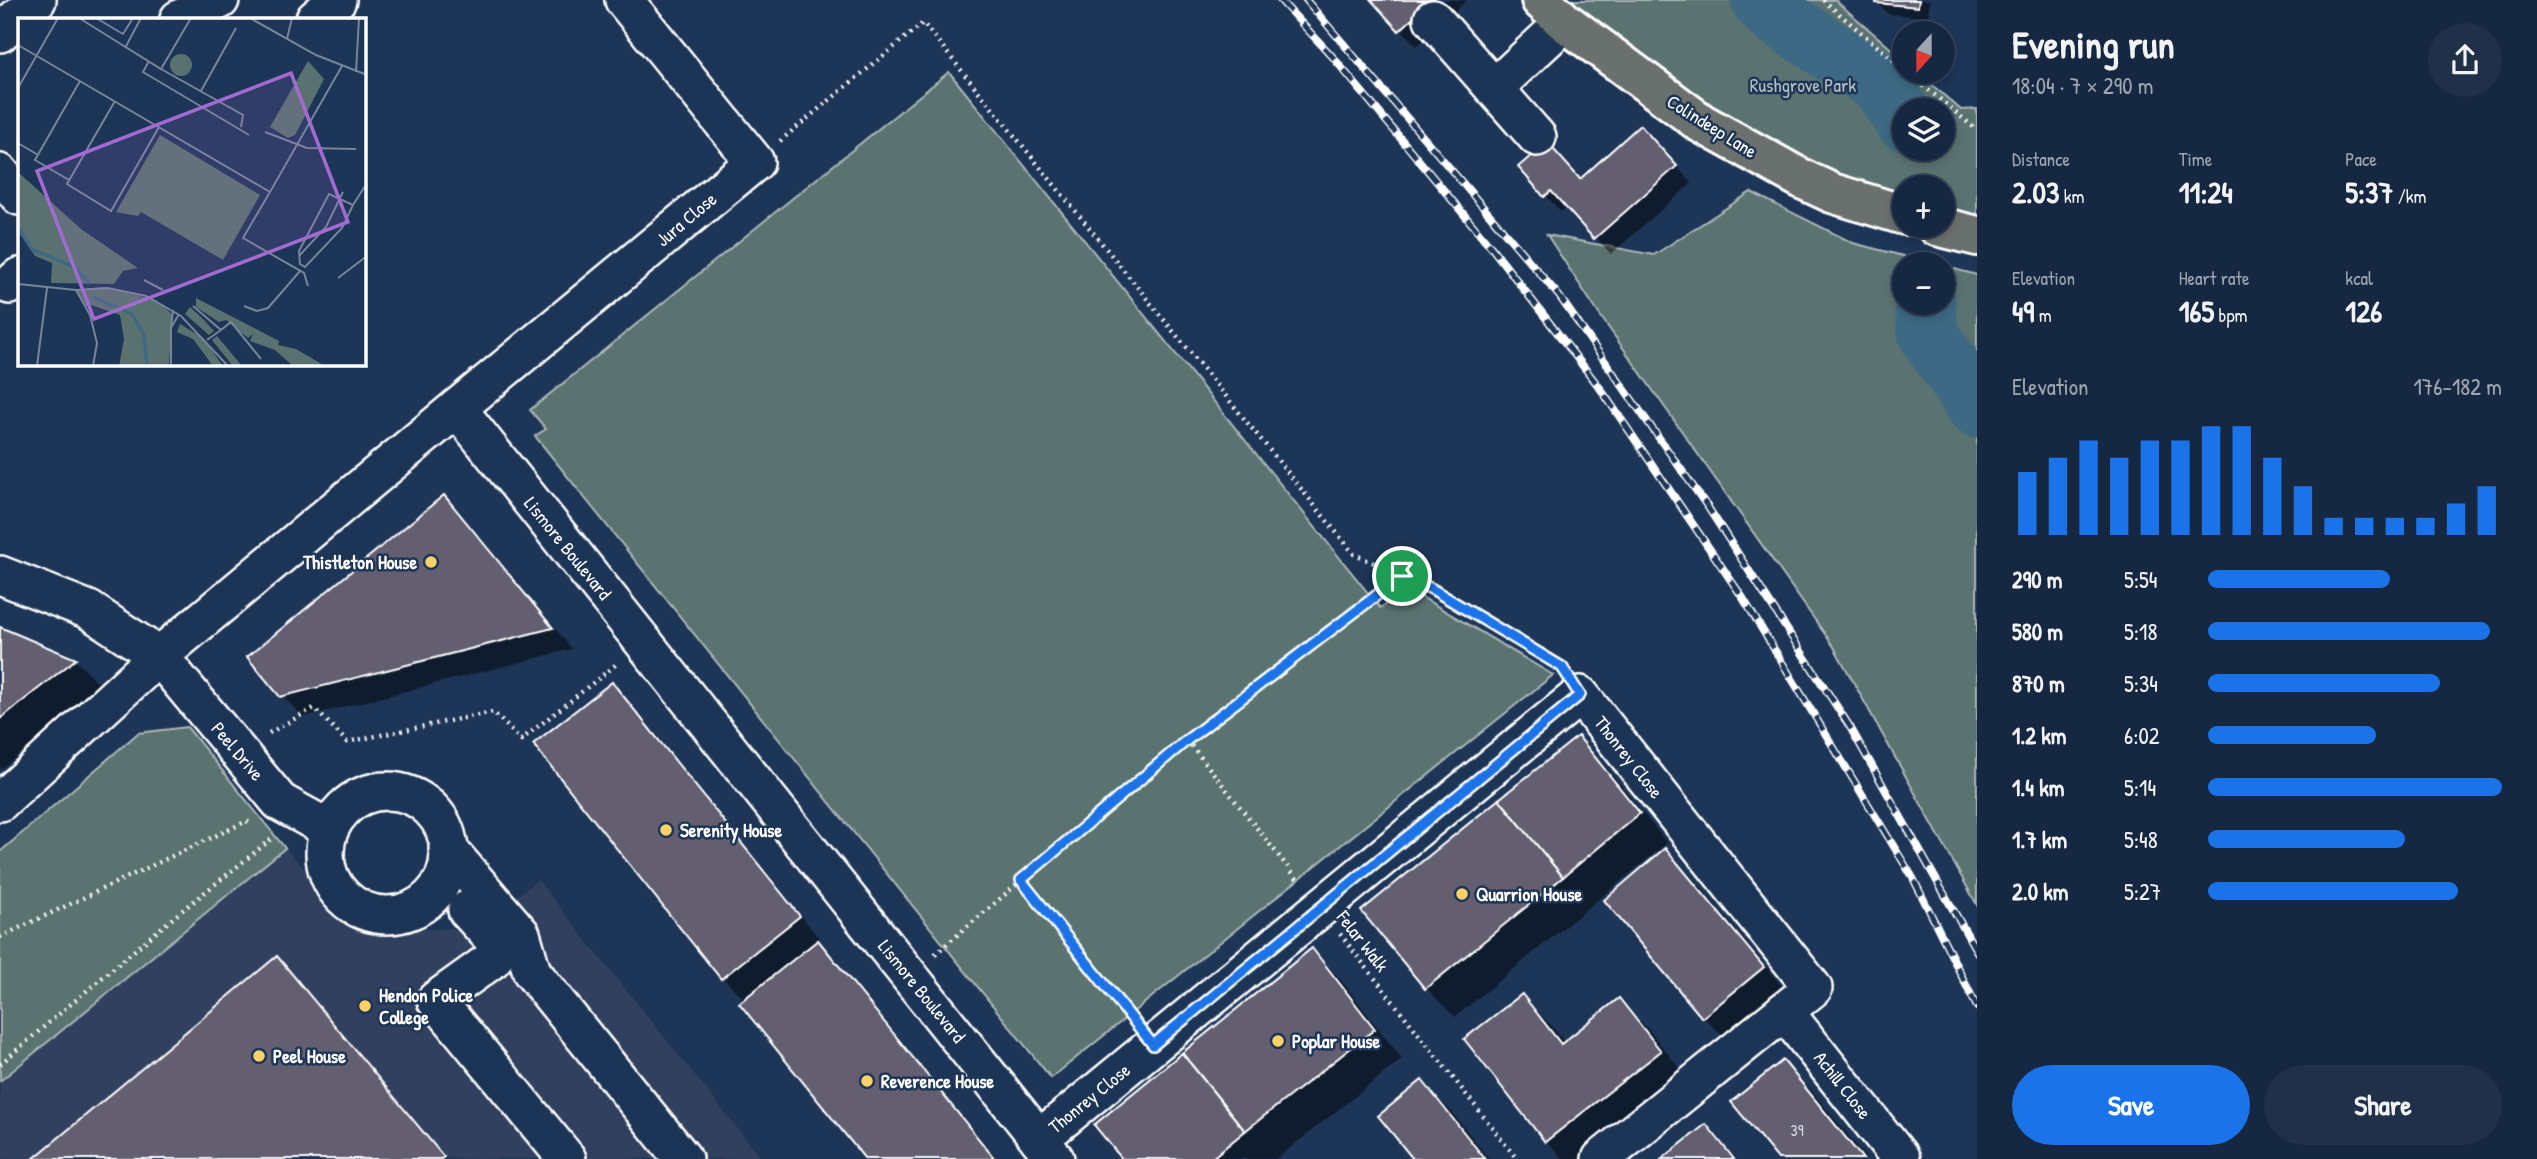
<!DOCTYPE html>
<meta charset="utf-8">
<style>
body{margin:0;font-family:"Patrick Hand",sans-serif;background:#1f3048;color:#f1f3f6;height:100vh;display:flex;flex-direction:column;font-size:26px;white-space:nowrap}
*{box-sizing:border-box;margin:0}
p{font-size:23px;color:#9ea6b1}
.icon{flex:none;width:38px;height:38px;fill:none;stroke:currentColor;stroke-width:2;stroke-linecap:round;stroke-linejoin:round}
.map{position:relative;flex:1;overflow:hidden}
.panel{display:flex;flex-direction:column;background:#162841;width:560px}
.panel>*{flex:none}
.needle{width:46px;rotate:201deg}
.fabs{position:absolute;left:1892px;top:21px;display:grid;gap:14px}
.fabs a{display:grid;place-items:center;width:63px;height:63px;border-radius:50%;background:#162841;box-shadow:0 4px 10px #0003,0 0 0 2px #35445a;font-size:35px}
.pin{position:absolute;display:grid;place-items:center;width:60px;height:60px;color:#fff;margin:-30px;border:4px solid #fff;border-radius:50%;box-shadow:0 2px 7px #0007}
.round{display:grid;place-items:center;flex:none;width:74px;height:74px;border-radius:37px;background:#1f3048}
.headline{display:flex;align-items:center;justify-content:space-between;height:119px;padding:0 35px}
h1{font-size:38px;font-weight:700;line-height:52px}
.metrics{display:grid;grid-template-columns:repeat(3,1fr);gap:10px;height:119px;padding:7px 35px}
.metrics div{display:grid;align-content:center}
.metrics b{font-size:30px;font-weight:700}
.metrics small{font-size:19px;font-weight:400}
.metrics p{font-size:19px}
.chart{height:196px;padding:14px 35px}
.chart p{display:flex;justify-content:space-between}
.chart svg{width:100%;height:126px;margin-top:7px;stroke:#1a73e8;stroke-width:6}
.cta{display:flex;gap:14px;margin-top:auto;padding:14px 35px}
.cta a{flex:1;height:80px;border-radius:42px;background:#1a73e8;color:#fff;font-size:28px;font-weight:700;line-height:80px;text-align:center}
.cta a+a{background:#1f3048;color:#f1f3f6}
ul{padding:0 35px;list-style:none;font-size:23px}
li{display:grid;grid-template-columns:112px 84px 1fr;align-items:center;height:52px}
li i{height:18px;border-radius:9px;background:#1a73e8}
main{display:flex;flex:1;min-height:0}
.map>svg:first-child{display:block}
.built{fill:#32415f}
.green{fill:#5a726f;stroke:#acb8b7;stroke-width:2;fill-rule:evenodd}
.shadow{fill:#0007}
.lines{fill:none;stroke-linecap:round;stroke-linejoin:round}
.river{stroke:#3e6984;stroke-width:61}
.building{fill:#635e71;stroke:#fff;stroke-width:2}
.minor-casing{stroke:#fff;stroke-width:42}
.major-casing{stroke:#fff;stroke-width:44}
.path{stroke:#fff;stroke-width:4.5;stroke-dasharray:2 5;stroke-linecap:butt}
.minor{stroke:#1d3557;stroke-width:37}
.major{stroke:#6b706d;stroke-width:38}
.rail-casing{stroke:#fff;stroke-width:8}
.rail{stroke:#1d3557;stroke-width:5;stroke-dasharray:16;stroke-linecap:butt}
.route-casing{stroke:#fff;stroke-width:14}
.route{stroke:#1a73e8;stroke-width:9}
.poi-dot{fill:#ffd166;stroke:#1d3557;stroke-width:2.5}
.labels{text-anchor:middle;stroke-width:5;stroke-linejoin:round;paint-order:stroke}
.number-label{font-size:16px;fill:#d8d7dc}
.park-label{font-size:19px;fill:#b5c0be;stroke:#1d3557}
.street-label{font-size:19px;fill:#fff;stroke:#1d3557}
.poi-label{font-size:19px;font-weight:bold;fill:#fff;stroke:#1d3557;text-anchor:start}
.inset-river{fill:none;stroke:#3e6984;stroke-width:3.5}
.inset-road{fill:none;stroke:#77869a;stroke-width:2}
.view{fill:#a36bd2;fill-opacity:0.15;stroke:#a36bd2;stroke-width:3.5}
.inset-edge{fill:none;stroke:#fff;stroke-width:3.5}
</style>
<main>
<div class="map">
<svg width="1977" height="1159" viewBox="0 0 1977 1159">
<rect width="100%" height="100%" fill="#1d3557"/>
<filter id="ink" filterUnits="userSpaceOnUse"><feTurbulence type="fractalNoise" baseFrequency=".0143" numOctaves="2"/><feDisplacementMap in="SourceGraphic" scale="14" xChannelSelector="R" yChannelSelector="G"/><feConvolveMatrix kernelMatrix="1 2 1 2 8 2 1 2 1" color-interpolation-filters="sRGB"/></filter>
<g filter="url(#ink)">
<polygon class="built" points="285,848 362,931 472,928 538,880 762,1159 0,1159 0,1081"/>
<g class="green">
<path d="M1542,0h293l69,60v12h13l44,38 16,-1v127l-35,-10v-39h-38v30l-67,-18zM1904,110h38v39h-38z"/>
<polygon points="949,72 1380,608 1408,589 1553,675 1051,1078 535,436 546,429 530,410"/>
<polygon points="1751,192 1853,243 1934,264 1904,264 1904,303 1942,303 1943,266 1977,275 1977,905 1834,647 1599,314 1547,235 1654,255"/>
<polygon points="187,727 285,848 0,1081 0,852 138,733"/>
</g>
<g class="shadow">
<polygon points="1373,0 1467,0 1417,46"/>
<polygon points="1878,0 1930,0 1928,17 1888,14 1878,3"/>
<polygon points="1656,144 1692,183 1611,254 1568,206 1561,212 1520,168 1581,180"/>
<polygon points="444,498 465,519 572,649 303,717 282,696"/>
<polygon points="0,629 75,660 103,688 0,770"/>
<polygon points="612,684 632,705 819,938 816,940 838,963 997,1159 867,1159 745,1000 722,977"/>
<polygon points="1577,739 1606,767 1667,843 1455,1017 1426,988 1363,911"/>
<polygon points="1665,851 1694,879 1791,997 1732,1045 1703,1017"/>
<polygon points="1311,950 1340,979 1402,1059 1276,1159 1124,1159"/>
<polygon points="277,958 298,979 447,1159 36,1159"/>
<polygon points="1522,996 1551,1025 1565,1043 1619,1000 1648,1029 1689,1080 1589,1159 1564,1159 1546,1141 1466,1040"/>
<polygon points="1783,1063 1812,1091 1867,1159 1780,1159"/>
<polygon points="1422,1083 1451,1111 1489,1159 1415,1159"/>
<polygon points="1705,1127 1737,1159 1665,1159"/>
</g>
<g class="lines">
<g class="river">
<polyline points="1761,0 1774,14 1881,84 1904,120"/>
<polyline points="1925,303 1928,333 1977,407"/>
</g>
</g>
<g class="building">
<polygon points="1371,0 1433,0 1399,31"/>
<polygon points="1876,0 1919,0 1918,7 1876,3"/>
<polygon points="1640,125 1677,166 1594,239 1551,191 1544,197 1518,167 1547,142 1580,179"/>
<polygon points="444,495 553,628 280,697 247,657"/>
<polygon points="0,627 76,659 0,719"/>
<polygon points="612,682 800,916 721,979 533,744"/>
<polygon points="1578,736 1640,813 1563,877 1499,799"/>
<polygon points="1499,799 1563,877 1425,989 1361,911"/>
<polygon points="1665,848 1764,967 1702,1018 1604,900"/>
<polygon points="818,940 995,1159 865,1159 739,1003"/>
<polygon points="1312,948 1375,1029 1245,1131 1182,1053"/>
<polygon points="277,956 444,1157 441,1159 33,1159"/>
<polygon points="1522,994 1561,1044 1619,998 1661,1051 1545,1142 1464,1039"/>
<polygon points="1182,1053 1245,1131 1211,1159 1122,1159 1094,1125"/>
<polygon points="1783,1060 1863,1159 1778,1159 1731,1102"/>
<polygon points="1422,1080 1485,1159 1413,1159 1378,1116"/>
<polygon points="1706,1124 1734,1159 1662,1159"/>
</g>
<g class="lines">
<g class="minor-casing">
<g id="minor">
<polyline points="179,19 220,0"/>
<polyline points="315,19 337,0"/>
<polyline points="1433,19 1537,137"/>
<polyline points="0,33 37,0"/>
<polyline points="1494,88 1565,22"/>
<polyline points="0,173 19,196"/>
<polyline points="10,285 19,277"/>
<polyline points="457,408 755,162 624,0"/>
<polyline points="0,575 89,610 159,656 280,802 329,829"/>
<circle cx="387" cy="853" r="62"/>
<polyline points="0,802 159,656 457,408 1055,1159"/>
<polyline points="448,849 521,934 532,972 683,1159"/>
<polyline points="467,910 499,945 493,959 436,1000 567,1159"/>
<polyline points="1784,1011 1901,1159"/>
<polyline points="1039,1139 1580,695 1813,988 1601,1159"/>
</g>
</g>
<g class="major-casing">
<g id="major">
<polyline points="1541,0 1565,22 1701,123 1802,179 1832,193 1904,215"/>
<polyline points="1937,226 1977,236"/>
</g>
</g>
<g class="path">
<polyline points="1823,0 1904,69"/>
<polyline points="1907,72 1977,130"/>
<polyline points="780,141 923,23 1354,554 1432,589 1561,666"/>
<polyline points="269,733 314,708 347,742 493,712 521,740 618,663"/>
<polyline points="1187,740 1298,880"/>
<polyline points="1021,881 1131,1017"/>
<polyline points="1340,934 1517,1159"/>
<polyline points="0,937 247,821 249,823"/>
<polyline points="935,954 1187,740 1402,576"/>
<polyline points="0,1064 174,917 274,837"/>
</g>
<use href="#minor" class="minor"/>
<use href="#major" class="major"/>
<g class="rail-casing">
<g id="rail">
<polyline points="1280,0 1332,56 1491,247 1600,388 1743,598 1913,878 1977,1007"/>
<polyline points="1306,0 1559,296 1709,509 1850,727 1977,952"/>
</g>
</g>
<use href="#rail" class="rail"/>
</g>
</g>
<g class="lines" filter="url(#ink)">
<g class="route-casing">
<polygon id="route" points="1402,576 1432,589 1562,667 1580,695 1153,1045 1021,880 1187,740"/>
</g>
<use href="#route" class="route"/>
</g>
<g class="poi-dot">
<circle cx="431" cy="562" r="7"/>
<circle cx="666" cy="830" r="7"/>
<circle cx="1462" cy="894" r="7"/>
<circle cx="365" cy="1006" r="7"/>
<circle cx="1278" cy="1041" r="7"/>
<circle cx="259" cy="1056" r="7"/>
<circle cx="867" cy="1081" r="7"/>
</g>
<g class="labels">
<g class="number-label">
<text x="1797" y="1136">39</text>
</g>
<g class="park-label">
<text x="1803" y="92">Rushgrove Park</text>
</g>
<g class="street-label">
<text transform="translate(1712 126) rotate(32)" y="7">Colindeep Lane</text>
<text transform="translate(686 219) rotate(-40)" y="7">Jura Close</text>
<text transform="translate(568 548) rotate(51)" y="7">Lismore Boulevard</text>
<text transform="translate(238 751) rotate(50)" y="7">Peel Drive</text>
<text transform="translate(1629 757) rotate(52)" y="7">Thonrey Close</text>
<text transform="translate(1363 941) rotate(52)" y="7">Felar Walk</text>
<text transform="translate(922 991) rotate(51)" y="7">Lismore Boulevard</text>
<text transform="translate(1843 1085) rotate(52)" y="7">Achill Close</text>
<text transform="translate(1089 1098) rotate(-39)" y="7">Thonrey Close</text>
</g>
<g class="poi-label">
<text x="417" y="569" text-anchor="end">Thistleton House</text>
<text x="680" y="837">Serenity House</text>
<text x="1476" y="901">Quarrion House</text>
<text x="379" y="1002">Hendon Police<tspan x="379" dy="22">College</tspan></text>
<text x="1292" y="1048">Poplar House</text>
<text x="273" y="1063">Peel House</text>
<text x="881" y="1088">Reverence House</text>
</g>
</g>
<g transform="translate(18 18)">
<rect width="348" height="348" fill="#1d3557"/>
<path d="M152 47a11 11 0 1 1 22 0a11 11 0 1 1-22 0ZM290,43l16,18 -29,56 -7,3 -18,-11zM142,117l100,60 -37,65 -82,-48 -3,4 -22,-4zM0,154l63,57 57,39 -15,3 -9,13 -63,-1 1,-20 -17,-7 -17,-25zM85,269l53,13 16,14 -3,52h-50l5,-27 -4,-24 -29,-10 -5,2 -10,-17zM178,280l83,43 -1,4 18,4 29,17h-32l-18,-16 -25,-9 3,-7 -5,4 -22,-18 -7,2 -23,-15zM172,289l11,10 13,14 -5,4 -24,-21zM162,306l23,14 20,28h-10l-20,-27 -16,-7zM199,318l25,30h-9l-21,-26z" fill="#5a726f"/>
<path class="inset-river" d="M0,209l14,22 42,18 15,16M75,279l39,17 12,21 3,31"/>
<path class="inset-road" d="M61,0l82,51 30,-51M78,0l27,16 10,-16M232,0l66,37 51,20M269,21l5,-21M0,27l252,147 72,-126M107,30l16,-30M131,43l-6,11 106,63M143,51l82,46 -2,12M338,54l3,-54M0,70l40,-70M183,73l35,-63M97,83l-48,83 44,27 48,-84M247,114l42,16 49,1M0,125l20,12M51,162l-34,-20 45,-79M252,174l-27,46 61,35 4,13M335,187l-11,23 -37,39 -5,-3 -1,-13 30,-57 24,11 14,-22M281,238l27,-29 17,-35M320,260l29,-22M126,262l19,10M0,266l58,6 32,-2 38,8 35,20 47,50M58,272l14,25 7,28 -4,23M175,288l28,24 -14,10M226,288l13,5 11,-3 32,-37M155,292l-2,18 8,-14M203,312l10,-8 30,37M19,348l10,-78M153,348v-38"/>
<path class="view" d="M273,55l57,149 -254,97 -57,-148z"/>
<rect width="348" height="348" class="inset-edge"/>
</g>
</svg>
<div class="fabs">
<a><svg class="needle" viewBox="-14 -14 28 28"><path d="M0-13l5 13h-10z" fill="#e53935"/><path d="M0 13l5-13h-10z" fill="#9ea6b1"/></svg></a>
<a><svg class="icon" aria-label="layers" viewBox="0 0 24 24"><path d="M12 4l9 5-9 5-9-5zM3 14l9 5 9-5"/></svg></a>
<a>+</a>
<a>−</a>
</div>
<div class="pin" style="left:1402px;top:576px;background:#1e9e55"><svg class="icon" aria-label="arrive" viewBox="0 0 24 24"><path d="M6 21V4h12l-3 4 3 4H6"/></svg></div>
</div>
<section class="panel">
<div class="headline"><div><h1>Evening run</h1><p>18:04 · 7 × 290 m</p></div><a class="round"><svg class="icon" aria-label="share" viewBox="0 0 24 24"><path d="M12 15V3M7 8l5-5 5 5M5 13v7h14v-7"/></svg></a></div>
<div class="metrics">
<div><p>Distance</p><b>2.03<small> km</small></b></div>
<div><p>Time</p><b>11:24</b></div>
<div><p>Pace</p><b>5:37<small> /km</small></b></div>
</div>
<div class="metrics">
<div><p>Elevation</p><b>49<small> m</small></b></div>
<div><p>Heart rate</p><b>165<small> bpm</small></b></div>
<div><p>kcal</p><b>126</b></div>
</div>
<div class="chart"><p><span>Elevation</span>176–182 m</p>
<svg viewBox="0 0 160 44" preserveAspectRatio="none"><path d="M5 44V22M15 44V17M25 44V11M35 44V17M45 44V11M55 44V11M65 44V6M75 44V6M85 44V17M95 44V27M105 44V38M115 44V38M125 44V38M135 44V38M145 44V33M155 44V27"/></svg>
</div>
<ul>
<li><b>290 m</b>5:54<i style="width:62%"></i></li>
<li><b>580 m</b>5:18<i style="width:96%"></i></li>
<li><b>870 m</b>5:34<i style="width:79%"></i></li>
<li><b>1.2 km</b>6:02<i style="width:57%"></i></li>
<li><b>1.4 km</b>5:14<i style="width:100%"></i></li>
<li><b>1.7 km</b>5:48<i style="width:67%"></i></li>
<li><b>2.0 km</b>5:27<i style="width:85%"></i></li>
</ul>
<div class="cta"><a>Save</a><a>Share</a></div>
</section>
</main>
